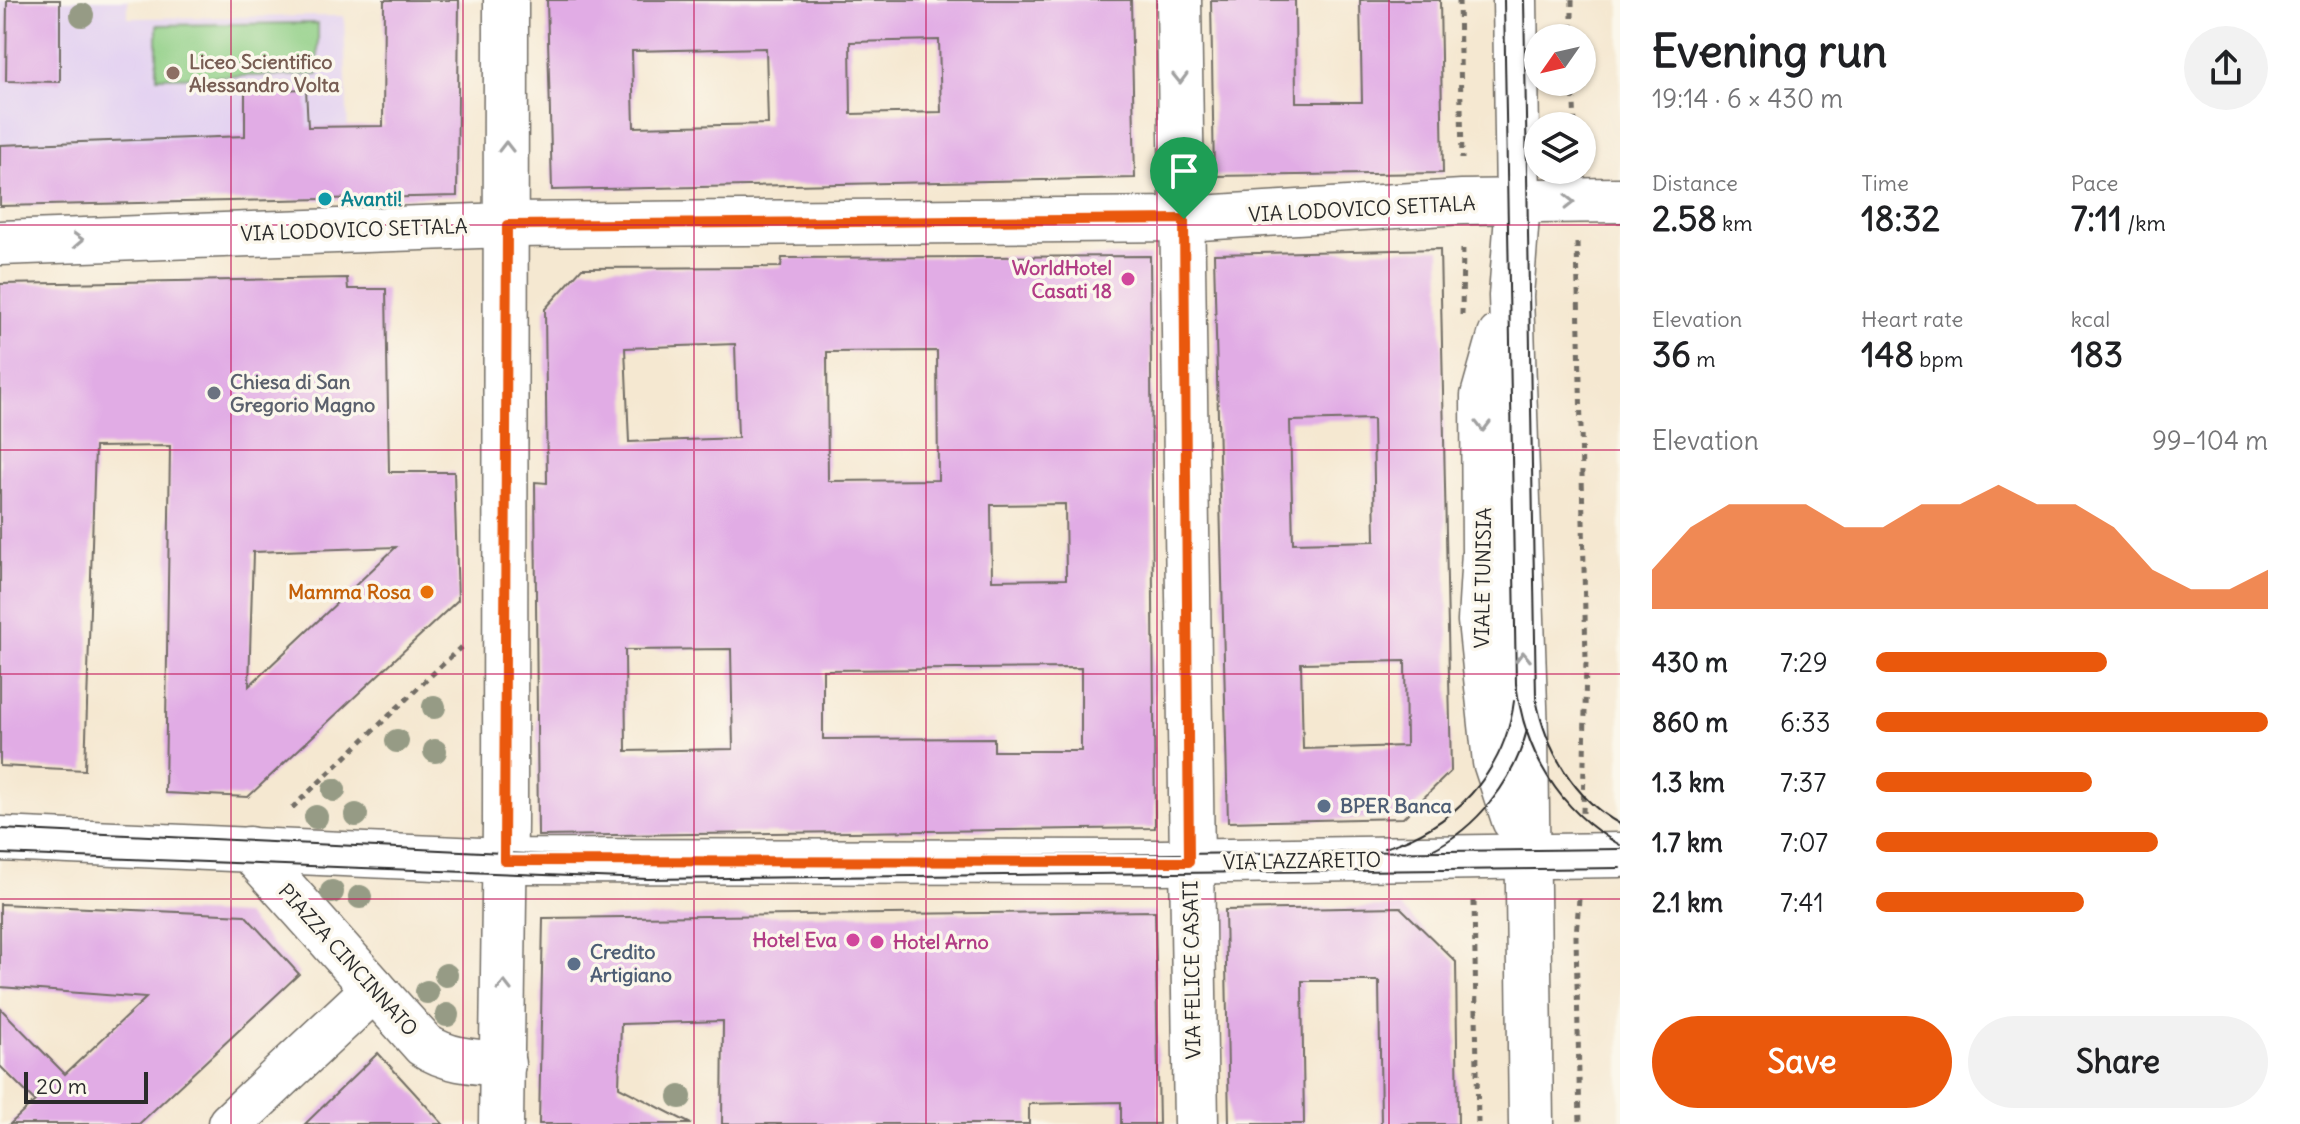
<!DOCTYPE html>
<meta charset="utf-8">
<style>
body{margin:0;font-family:Delius,sans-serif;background:#f2f2f2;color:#202124;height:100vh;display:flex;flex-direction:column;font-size:30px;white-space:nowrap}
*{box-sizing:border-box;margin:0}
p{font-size:26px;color:#757577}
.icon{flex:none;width:44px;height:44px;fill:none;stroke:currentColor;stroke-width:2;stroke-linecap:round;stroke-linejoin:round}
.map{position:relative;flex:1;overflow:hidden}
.side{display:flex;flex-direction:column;background:#fff;width:680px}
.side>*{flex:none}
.needle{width:52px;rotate:236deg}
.fabs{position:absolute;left:1524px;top:24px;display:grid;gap:16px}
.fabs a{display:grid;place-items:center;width:72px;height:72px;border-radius:50%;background:#fff;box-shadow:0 2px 6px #0004;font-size:40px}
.scale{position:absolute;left:24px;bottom:20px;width:124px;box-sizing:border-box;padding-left:8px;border:4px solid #2b2b2b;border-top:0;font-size:22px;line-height:28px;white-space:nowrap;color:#2b2b2b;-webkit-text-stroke:6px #fbf7ec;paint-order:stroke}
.pin{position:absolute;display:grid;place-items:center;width:68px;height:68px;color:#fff;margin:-82px -34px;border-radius:50% 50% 50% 0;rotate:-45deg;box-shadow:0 0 8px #0007}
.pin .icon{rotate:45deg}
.round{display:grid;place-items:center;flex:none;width:84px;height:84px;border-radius:42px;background:#f2f2f2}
.summary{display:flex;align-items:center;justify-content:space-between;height:136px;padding:0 32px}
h1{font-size:44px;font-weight:700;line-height:60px}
.metrics{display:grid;grid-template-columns:repeat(3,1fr);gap:12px;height:136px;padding:8px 32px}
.metrics div{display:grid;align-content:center}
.metrics b{font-size:34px;font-weight:700}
.metrics small{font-size:22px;font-weight:400}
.metrics p{font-size:22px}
.chart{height:224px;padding:16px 32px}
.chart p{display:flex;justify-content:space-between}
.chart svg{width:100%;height:144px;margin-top:8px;fill:#ea580c;opacity:.7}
.action{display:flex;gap:16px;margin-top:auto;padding:16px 32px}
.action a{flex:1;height:92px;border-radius:48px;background:#ea580c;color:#fff;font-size:32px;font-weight:700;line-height:92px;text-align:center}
.action a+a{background:#f2f2f2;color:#202124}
ul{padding:0 32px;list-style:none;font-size:26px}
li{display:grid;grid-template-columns:128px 96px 1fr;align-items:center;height:60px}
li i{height:20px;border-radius:10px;background:#ea580c}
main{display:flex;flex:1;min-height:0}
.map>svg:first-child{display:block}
.built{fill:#e4d3f1}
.green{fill:#90cf86;stroke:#5e7d58;stroke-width:2}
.building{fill:#e1ace5;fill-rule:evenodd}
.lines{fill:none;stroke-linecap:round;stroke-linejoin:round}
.minor-casing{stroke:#726d65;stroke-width:47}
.tertiary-casing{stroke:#726d65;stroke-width:47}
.path{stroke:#726d65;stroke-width:5;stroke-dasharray:6 6;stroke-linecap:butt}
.minor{stroke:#fff;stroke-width:44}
.tertiary{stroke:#fff;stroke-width:44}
.tram{stroke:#2b2b2b;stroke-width:2}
.tree{fill:#969b85}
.oneway{stroke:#a0a0a0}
.route-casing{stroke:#fff;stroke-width:16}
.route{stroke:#ea580c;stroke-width:10}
.grid{fill:none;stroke:#c2185b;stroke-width:2;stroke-opacity:0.55}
.education-dot{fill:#8d6e63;stroke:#fbf7ec;stroke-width:3}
.culture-dot{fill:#0f9aa8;stroke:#fbf7ec;stroke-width:3}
.hotel-dot{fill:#d1479c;stroke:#fbf7ec;stroke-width:3}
.worship-dot{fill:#6b7280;stroke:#fbf7ec;stroke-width:3}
.food-dot{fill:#e8710a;stroke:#fbf7ec;stroke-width:3}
.service-dot{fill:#5c6f8a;stroke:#fbf7ec;stroke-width:3}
.labels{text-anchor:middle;stroke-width:7;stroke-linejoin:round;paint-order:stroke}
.education-label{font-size:20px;font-weight:bold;fill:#785e54;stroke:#fbf7ec;text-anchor:start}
.culture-label{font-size:20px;font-weight:bold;fill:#0d838f;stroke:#fbf7ec;text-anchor:start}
.street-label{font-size:20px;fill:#2b2b2b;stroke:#fbf7ec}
.hotel-label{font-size:20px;font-weight:bold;fill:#b23c85;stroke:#fbf7ec;text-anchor:end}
.worship-label{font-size:20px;font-weight:bold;fill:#5b616d;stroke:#fbf7ec;text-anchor:start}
.food-label{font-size:20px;font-weight:bold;fill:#c56008;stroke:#fbf7ec;text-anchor:end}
.service-label{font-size:20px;font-weight:bold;fill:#4e5e75;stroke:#fbf7ec;text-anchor:start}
</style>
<main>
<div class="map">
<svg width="1620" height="1124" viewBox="0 0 1620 1124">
<rect width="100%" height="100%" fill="#fbf7ec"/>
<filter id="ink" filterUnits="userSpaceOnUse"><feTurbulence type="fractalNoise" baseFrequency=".0125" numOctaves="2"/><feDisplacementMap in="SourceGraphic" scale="16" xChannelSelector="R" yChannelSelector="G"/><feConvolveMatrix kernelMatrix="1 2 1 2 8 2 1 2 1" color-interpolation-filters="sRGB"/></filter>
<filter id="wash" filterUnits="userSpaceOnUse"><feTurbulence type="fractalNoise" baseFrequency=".006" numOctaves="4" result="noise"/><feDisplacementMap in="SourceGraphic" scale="32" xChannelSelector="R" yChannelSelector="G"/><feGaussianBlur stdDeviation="1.8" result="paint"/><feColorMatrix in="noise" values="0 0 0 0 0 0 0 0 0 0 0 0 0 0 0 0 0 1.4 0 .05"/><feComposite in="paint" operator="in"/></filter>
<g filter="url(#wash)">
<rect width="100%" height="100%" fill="#f5e8d1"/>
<polygon class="built" points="0,0 128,0 128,18 344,16 350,199 0,206"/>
<polygon class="green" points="318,23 318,75 157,77 157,25"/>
<g id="blocks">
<g class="building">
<polygon points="7,0 60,0 60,82 6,81"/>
<polygon points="384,0 459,0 457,196 0,206 0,145 245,136 245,91 306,89 308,127 383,126"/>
<path d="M547,0h584l4,178 -583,12zM939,40l2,72 -90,2 -1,-72zM766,48l2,76 -134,3 -2,-76z"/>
<polygon points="1211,0 1295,0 1296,102 1362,102 1360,0 1440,0 1443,173 1214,176"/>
<path d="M1440,249l11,522 -48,47 -175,4 -14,-568zM1373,419l2,122 -82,2 -3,-122zM1405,661l1,85 -103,3 -2,-86z"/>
<path d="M1150,256l5,572 -617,8 -3,-354 12,1 -2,-174 37,-41 199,-1 1,-9zM735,344l3,94 -109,4 -4,-94zM937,351l1,129 -110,1 -1,-129zM1065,504l1,75 -74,1 -1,-75zM731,649l2,100 -107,2 -1,-101zM1081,668v83h-87v-13l-171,1v-69z"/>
<path d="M347,278l1,11h38l3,183h65l4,128 -210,197 -83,-4 5,-347 -75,1 -10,323 -85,-4v-482zM396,547l-147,139 4,-134z"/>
<polygon points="0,904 245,915 299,974 139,1124 10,1124 35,1101 0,1066 0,1008 65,1074 146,998 0,987"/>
<polygon points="1400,907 1456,962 1458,1124 1381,1124 1379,981 1302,981 1304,1124 1229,1124 1225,910"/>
<polygon points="1155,911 1159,1124 1121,1124 1121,1102 1029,1104 1029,1124 722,1124 723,1021 621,1024 619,1087 691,1124 539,1124 543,918"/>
<polygon points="378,1053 443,1124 305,1124"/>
</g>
</g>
</g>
<g filter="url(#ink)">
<use href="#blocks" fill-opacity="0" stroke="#726d65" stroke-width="2"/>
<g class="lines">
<g class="minor-casing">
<g id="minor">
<polyline points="1179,0 1196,1124"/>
<polyline points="0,243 507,225 1184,219 1462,202 1620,200"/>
<polyline points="0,839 504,861 1161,862 1620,855"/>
<path d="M249,849l175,196c24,16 51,17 79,19"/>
<polyline points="230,1124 374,989"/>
<polyline points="501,1124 505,823 506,0"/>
</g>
</g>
<g class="tertiary-casing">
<g id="tertiary">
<polyline points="1515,0 1518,202 1511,296 1526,735 1531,1124"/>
<polyline points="1500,336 1483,396 1484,552 1480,621 1495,762 1514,820"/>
</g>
</g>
<g class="path">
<polyline points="1459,0 1462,159"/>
<polyline points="1572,0 1572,38"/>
<polyline points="1573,82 1575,126"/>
<polyline points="1577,243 1586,660 1583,813"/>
<polyline points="1462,315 1463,245"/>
<polyline points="292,808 462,646"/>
<polyline points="1579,899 1576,936 1580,1124"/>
<polyline points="1474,901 1478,1124"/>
</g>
<use href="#minor" class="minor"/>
<use href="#tertiary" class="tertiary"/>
<g class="tram">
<path d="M1504,0l12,684c9,69 42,126 104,161"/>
<path d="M1524,0l12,698c9,50 38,101 84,126"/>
<polyline points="0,829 651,860 1620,849"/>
<path d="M1384,848c68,-20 121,-75 130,-147"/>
<path d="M1430,851c47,-23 84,-70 97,-121"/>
<polyline points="0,854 648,879 1620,868"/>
</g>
</g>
<g class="tree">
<circle cx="82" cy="15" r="12"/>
<circle cx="434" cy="707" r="12"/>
<circle cx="397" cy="741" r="12"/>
<circle cx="435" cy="751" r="12"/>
<circle cx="334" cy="790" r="12"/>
<circle cx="356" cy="815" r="12"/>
<circle cx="316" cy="817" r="12"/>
<circle cx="332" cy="892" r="12"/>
<circle cx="360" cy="897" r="12"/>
<circle cx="446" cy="975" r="12"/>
<circle cx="427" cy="992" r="12"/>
<circle cx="447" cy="1015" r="12"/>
<circle cx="680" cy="1097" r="12"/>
</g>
<defs><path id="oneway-chevron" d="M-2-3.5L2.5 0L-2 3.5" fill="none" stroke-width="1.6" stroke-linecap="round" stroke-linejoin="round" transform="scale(2)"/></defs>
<g class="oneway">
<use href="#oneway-chevron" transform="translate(1180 78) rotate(89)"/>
<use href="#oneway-chevron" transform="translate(506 147) rotate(-90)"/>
<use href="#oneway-chevron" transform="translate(1569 202) rotate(-1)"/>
<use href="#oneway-chevron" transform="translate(78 240) rotate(-2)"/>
<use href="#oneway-chevron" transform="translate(1483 426) rotate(90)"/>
<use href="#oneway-chevron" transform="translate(1523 657) rotate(-91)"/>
<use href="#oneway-chevron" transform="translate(504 986) rotate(-90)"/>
</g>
</g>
<g class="lines" filter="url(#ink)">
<g class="route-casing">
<polygon id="route" points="1184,219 1189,862 504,861 507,225"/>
</g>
<use href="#route" class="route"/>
</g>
<path class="grid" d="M231,0v1124M463,0v1124M694,0v1124M926,0v1124M1157,0v1124M1389,0v1124M0,225h1620M0,450h1620M0,674h1620M0,899h1620"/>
<circle class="education-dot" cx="173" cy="73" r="8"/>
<circle class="culture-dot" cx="325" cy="199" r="8"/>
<g class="hotel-dot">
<circle cx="1128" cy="279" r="8"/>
<circle cx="853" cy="940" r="8"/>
<circle cx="877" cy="942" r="8"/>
</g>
<circle class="worship-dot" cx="214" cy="393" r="8"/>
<circle class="food-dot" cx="427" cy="592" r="8"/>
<g class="service-dot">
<circle cx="1324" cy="806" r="8"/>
<circle cx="574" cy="964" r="8"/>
</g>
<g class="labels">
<g class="education-label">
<text x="189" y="69">Liceo Scientifico<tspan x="189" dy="23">Alessandro Volta</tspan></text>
</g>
<g class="culture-label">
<text x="341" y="206">Avanti!</text>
</g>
<g class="street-label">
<text transform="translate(1362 209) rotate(-3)" y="7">VIA LODOVICO SETTALA</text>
<text transform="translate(354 230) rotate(-2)" y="7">VIA LODOVICO SETTALA</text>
<text transform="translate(1483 578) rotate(-89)" y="7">VIALE TUNISIA</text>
<text transform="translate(1302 861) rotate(-1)" y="7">VIA LAZZARETTO</text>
<text transform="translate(348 960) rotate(48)" y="7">PIAZZA CINCINNATO</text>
<text transform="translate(1192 970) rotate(-91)" y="7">VIA FELICE CASATI</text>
</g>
<g class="hotel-label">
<text x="1112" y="275">WorldHotel<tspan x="1112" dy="23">Casati 18</tspan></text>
<text x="837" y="947">Hotel Eva</text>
<text x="893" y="949" text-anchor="start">Hotel Arno</text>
</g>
<g class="worship-label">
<text x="230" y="389">Chiesa di San<tspan x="230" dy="23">Gregorio Magno</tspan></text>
</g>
<g class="food-label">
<text x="411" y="599">Mamma Rosa</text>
</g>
<g class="service-label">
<text x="1340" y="813">BPER Banca</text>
<text x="590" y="959">Credito<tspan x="590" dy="23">Artigiano</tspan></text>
</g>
</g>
</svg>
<div class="fabs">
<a><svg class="needle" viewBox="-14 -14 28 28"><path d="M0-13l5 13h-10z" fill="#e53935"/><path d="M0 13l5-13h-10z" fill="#757577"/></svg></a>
<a><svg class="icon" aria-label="layers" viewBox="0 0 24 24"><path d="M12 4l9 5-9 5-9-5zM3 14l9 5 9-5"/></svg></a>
</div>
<div class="scale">20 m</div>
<div class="pin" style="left:1184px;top:219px;background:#1e9e55"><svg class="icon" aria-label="arrive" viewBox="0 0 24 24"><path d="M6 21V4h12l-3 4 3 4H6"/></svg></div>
</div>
<section class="side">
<div class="summary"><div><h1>Evening run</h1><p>19:14 · 6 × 430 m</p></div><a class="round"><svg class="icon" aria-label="share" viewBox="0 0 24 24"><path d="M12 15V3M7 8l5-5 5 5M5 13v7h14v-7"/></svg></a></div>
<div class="metrics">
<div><p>Distance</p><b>2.58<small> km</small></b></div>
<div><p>Time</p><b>18:32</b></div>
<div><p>Pace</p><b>7:11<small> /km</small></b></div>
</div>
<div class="metrics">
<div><p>Elevation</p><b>36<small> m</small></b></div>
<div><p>Heart rate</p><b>148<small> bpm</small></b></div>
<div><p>kcal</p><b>183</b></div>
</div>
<div class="chart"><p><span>Elevation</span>99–104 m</p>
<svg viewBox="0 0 160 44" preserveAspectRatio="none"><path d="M0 44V32L10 19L20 12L30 12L40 12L50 19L60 19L70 12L80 12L90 6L100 12L110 12L120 19L130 32L140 38L150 38L160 32V44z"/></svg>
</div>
<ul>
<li><b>430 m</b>7:29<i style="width:59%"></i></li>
<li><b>860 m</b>6:33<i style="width:100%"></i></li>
<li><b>1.3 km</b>7:37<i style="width:55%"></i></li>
<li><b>1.7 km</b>7:07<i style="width:72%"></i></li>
<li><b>2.1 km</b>7:41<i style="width:53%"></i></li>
</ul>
<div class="action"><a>Save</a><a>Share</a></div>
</section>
</main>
